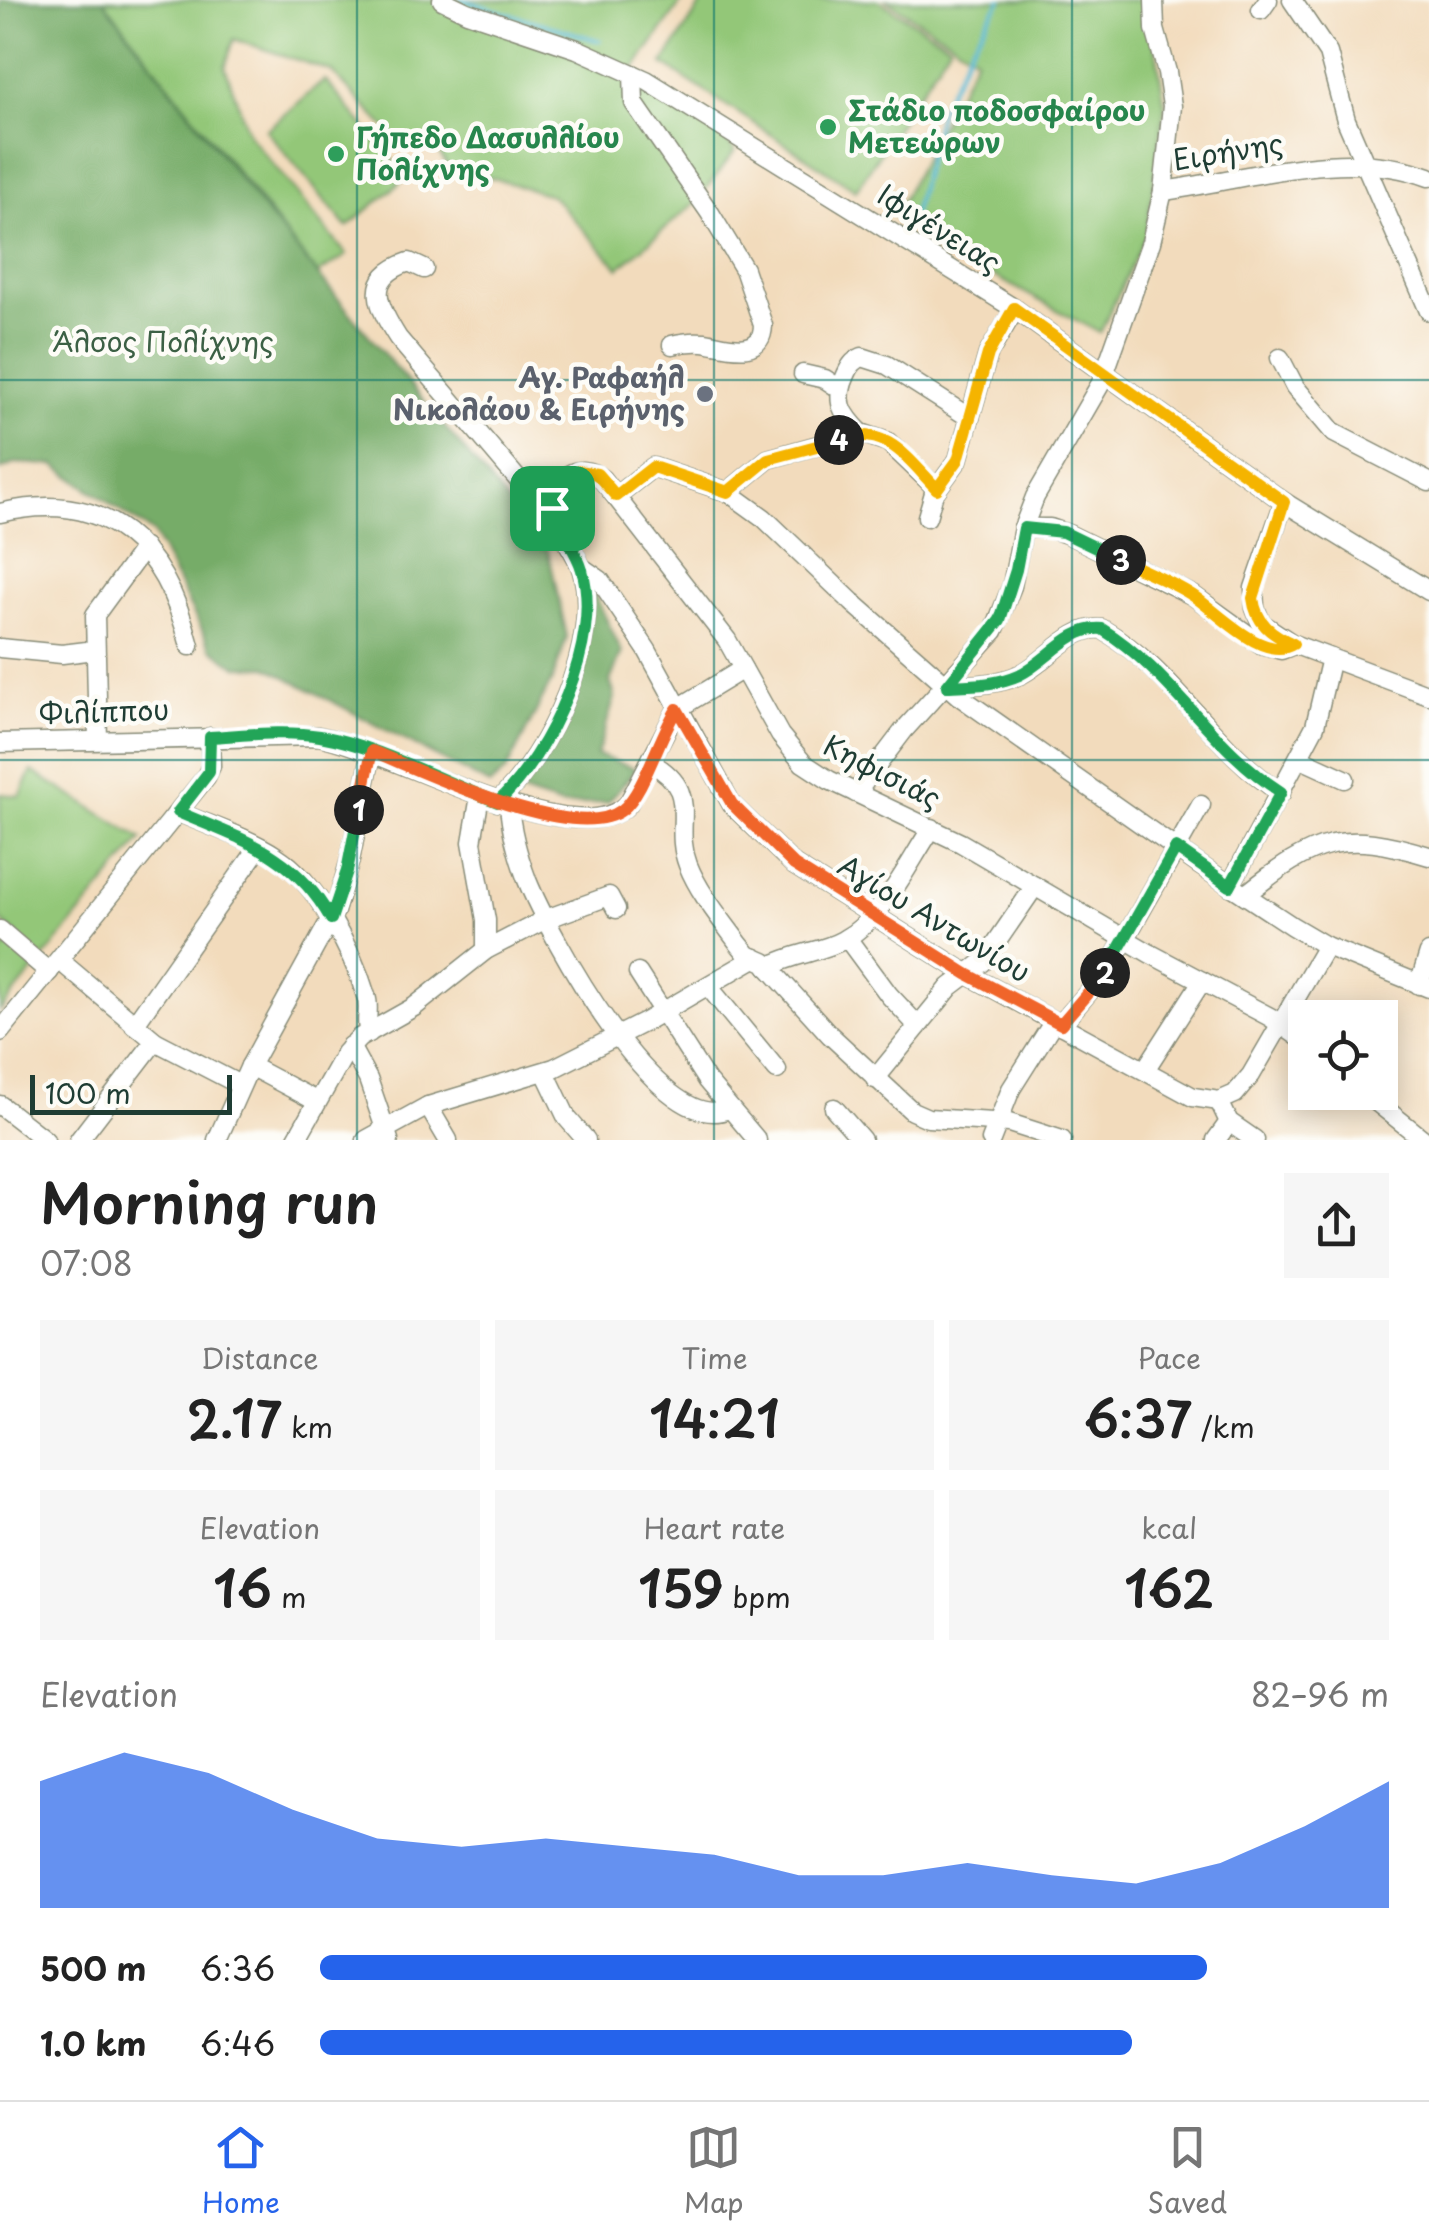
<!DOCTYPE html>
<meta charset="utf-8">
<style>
body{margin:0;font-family:"Playpen Sans",sans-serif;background:#f6f6f6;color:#222;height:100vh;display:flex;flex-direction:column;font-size:38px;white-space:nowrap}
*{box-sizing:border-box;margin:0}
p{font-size:32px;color:#767676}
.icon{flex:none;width:55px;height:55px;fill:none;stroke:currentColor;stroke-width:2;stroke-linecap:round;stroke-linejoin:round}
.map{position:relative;height:1140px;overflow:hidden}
.side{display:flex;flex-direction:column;background:#fff;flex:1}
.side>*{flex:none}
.buttons{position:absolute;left:1288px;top:1000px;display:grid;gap:20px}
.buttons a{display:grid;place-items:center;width:110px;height:110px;border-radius:0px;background:#fff;box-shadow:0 5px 25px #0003;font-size:50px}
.scale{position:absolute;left:30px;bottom:25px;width:202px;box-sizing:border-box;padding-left:10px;border:5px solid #1f3d34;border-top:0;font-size:28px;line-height:35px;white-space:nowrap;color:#1f3d34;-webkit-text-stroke:8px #fdfcf7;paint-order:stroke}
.pin{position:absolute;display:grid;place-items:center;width:85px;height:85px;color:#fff;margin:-42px;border-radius:20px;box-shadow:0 5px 15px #0006}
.km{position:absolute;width:50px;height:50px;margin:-25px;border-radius:50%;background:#222;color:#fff;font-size:28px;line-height:50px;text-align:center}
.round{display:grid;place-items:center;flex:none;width:105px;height:105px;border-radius:0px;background:#f6f6f6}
.summary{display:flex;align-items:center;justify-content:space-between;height:170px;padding:0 40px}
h1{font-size:55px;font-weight:600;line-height:75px}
.figures{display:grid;grid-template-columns:repeat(3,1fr);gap:15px;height:170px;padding:10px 40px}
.figures div{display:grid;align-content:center;border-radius:0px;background:#f6f6f6;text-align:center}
.figures b{font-size:50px;font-weight:600}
.figures small{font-size:28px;font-weight:400}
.figures p{font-size:28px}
.chart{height:280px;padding:20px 40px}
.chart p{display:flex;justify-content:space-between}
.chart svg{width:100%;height:180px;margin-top:10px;fill:#2563eb;opacity:.7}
ul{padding:0 40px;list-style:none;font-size:32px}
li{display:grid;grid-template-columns:160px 120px 1fr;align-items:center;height:75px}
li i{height:25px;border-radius:12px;background:#2563eb}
.tabs{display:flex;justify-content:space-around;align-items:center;height:140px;border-top:2px solid #e0e0e0;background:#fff;font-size:28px;color:#767676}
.tabs a{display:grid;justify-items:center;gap:5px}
.tabs .on{color:#2563eb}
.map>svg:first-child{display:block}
.green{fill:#93c778;stroke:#598256;stroke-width:2.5}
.forest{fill:#76ac68;stroke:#4a744e;stroke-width:2.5}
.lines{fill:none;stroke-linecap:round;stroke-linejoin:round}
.stream{stroke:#56b9d4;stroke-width:4}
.minor-casing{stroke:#888c78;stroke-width:21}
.minor{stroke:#fff;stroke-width:18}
.split-1-casing{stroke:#fff;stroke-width:20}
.split-2-casing{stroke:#fff;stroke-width:20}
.split-3-casing{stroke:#fff;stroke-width:20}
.split-4-casing{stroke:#fff;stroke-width:20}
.split-5-casing{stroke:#fff;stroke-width:20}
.split-1{stroke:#22a559;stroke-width:12}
.split-2{stroke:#f0652b;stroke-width:12}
.split-3{stroke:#22a559;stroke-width:12}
.split-4{stroke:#f5b400;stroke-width:12}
.split-5{stroke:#f5b400;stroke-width:12}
.grid{fill:none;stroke:#0f766e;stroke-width:2.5;stroke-opacity:0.55}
.leisure-dot{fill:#2e9e5b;stroke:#fdfcf7;stroke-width:4}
.worship-dot{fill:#6b7280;stroke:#fdfcf7;stroke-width:4}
.labels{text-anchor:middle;stroke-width:9;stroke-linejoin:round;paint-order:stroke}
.leisure-label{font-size:28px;font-weight:bold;fill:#27864d;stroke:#fdfcf7;text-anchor:start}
.street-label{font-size:28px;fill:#1f3d34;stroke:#fdfcf7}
.park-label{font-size:28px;fill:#3c6045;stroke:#fdfcf7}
.worship-label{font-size:28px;font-weight:bold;fill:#5b616d;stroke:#fdfcf7;text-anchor:end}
</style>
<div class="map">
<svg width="1429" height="1140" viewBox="0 0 1429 1140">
<rect width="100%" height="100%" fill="#fdfcf7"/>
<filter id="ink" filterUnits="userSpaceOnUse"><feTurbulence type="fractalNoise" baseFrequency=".01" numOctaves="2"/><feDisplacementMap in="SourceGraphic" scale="20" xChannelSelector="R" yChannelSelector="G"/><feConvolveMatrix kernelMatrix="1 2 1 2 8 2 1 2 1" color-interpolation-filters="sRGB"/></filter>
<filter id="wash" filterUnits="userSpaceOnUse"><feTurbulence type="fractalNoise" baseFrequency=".0048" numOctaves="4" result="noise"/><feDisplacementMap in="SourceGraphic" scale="40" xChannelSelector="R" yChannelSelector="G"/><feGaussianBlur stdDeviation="2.25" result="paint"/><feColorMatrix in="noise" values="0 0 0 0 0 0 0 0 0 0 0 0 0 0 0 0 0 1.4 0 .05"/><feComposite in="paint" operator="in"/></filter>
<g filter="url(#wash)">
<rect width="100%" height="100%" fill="#f2dbbc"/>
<g class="green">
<polygon points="103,0 683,0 625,82 719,133 735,151 696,202 619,268 551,195 447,165 433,143 406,149 331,71 234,39 225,67 249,135 347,255 317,274"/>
<polygon points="704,0 878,0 950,45 856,190 663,64"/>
<polygon points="886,0 1148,0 1165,105 1162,127 1146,235 1100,333 981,269 894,216 976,57"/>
<polygon points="325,80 407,177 347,227 266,130"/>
<polygon points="32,771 142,839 0,1011 0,953 16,934 0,920 0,794 20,796"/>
</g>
<g class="forest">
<polygon points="0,0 103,0 256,200 548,551 567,637 553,678 506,771 490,785 267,667 237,667 211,648 153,533 54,465 16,463 0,470"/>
<path d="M590,585l32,67 -12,29 5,16 -18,58 39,14 -28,33 -46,4 -44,-14c60,-69 60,-121 72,-207z"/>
</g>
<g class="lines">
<g class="stream">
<polyline points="462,0 600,41"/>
<polyline points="910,227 940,109 971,47 1001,0"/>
</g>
</g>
</g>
<g filter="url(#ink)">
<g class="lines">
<g class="minor-casing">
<g id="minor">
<polyline points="442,0 467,12 577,49 646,80 1015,309 1284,502 1429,591"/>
<polyline points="1292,0 1328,53 1346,120 1429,311"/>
<polyline points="1261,10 1268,0"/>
<path d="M633,74l1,29 76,110 34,56 19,56c-1,35 -38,20 -59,17 -11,-1 -21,0 -32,3"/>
<path d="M1163,191c87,-12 180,-45 266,-14"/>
<path d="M424,269l-15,-7c-47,16 -30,46 -11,76l134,158 11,10 9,2"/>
<polyline points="1280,358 1295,387 1334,433 1429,482"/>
<polyline points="803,374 825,379 840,389"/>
<path d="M861,433c-19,-19 -27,-32 -15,-58 4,-9 7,-14 16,-18l25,8 83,53"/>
<polyline points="728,492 768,459 861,433 888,442 937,489"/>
<polyline points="616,496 653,467 728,492 764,518 852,602 959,696 1198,864 1292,926 1326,946 1429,988"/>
<polyline points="1284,502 1254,588 1255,608 1261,623 1293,644 1429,695"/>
<path d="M0,513c109,-26 165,34 190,133"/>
<polyline points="927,517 934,493 958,460 988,354 1015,309"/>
<polyline points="1023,528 1050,528 1070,535 1194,596 1261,644 1281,650 1293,645"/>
<polyline points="581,567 600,580 647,650 732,805 794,865 967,974 1193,1097 1219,1101 1235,1094 1251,1075 1326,946"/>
<polyline points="0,648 62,654 95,650"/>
<path d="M947,686c24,-1 50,-1 72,-11 28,-12 51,-50 83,-46 71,41 111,120 179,164"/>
<polyline points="98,740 95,615 144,548"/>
<path d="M0,743l318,-7c66,11 259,122 310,68l49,-95 66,-40"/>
<polyline points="1299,758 1345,779"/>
<path d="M650,762c54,31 21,59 38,103 11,28 33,54 51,79l9,11 16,7 66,73 82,76 16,7 81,5 53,17"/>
<polyline points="856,793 904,730 994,631 1012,586 1023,528 1035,497 1101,383 1151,242 1163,191 1172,106 1167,72 1155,29 1154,0"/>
<polyline points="480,796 472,842 486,920 486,950"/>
<path d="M498,802c51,-48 104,-161 84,-231 -6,-22 -27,-40 -30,-63 -3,-28 27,-49 50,-29l125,161 53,95 23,28 26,17 132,63 188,110 121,64 35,24"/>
<path d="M509,805c2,26 9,51 18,75 21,52 132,259 201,229"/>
<path d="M178,812c32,14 69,25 98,44 40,25 77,96 90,140 5,13 -2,24 3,37"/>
<polyline points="1230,886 1315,726 1331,658"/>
<path d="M1245,895c70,-56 97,-66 184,-39"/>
<polyline points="0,930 49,972"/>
<polyline points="847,938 889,995 918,1026"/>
<polyline points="59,960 155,1041 240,1085"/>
<path d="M768,967c26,-14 54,-15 75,-27 41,-22 64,-75 89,-112"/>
<polyline points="638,973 707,1081 757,1140"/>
<polyline points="1419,985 1429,953"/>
<polyline points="708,986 777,1070"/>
<polyline points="1061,1024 1106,972 1201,805"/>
<polyline points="134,1025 259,847"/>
<polyline points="0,1032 206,777 211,766 210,737"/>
<polyline points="350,1046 368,1079 389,1140"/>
<polyline points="250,1066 316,1101"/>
<polyline points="1145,1070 1202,981"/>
<polyline points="545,1072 567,1118 586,1140"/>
<polyline points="875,1079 950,987 983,962 1035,886"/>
<polyline points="1364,1092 1424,1140"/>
<polyline points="1219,1101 1229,1122 1255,1140"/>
<polyline points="0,1105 45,1140"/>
<polyline points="428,1106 448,1140"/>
<polyline points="834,1108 862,1140"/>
<polyline points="79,1140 155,1041"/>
<polyline points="217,1140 250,1066 335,911 350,860 372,751"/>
<polyline points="296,1140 345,1053 359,1038 414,1007 486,950 546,919 609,896 616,909"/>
<polyline points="366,1140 428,1106 554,1068 645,1022 755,958"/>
<polyline points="991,1140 1011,1089 1054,1021"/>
<polyline points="1216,1140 1229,1122"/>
</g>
</g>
<use href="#minor" class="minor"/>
</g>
</g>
<g class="lines" filter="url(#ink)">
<g class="split-1-casing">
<path id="split-1" d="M359,810l-12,61 -16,48c-37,-66 -88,-79 -153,-107l31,-40 1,-35c36,-2 75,-7 110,-1 62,11 119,45 178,66 51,-47 105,-162 84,-232 -6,-22 -24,-40 -30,-62"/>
</g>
<g class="split-2-casing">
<path id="split-2" d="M359,810l13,-59c50,20 203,95 250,59 22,-17 38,-76 55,-101l55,95 62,61 173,109 94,50 44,-51"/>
</g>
<g class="split-3-casing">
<path id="split-3" d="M1105,973l71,-125 54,38 51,-94c-69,-43 -109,-120 -179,-163 -32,-3 -55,33 -83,46 -22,10 -48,10 -72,11l53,-66 16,-50 8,-42 39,4 58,28"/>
</g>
<g class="split-4-casing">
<path id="split-4" d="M839,440c46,-17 69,19 98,49l21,-29 30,-106 26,-46 270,194 -31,96c3,25 18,36 40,46 -30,19 -77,-34 -101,-49 -22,-14 -48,-24 -71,-35"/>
</g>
<g class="split-5-casing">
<polyline id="split-5" points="552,508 557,484 578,471 597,474 616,496 653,467 728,492 768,459 839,440"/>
</g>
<use href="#split-1" class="split-1"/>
<use href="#split-2" class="split-2"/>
<use href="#split-3" class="split-3"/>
<use href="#split-4" class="split-4"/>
<use href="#split-5" class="split-5"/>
</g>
<path class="grid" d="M357,0v1140M714,0v1140M1072,0v1140M0,380h1429M0,760h1429"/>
<g class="leisure-dot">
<circle cx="828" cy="127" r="10"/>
<circle cx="336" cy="154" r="10"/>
</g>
<circle class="worship-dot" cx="705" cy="394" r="10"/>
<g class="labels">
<g class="leisure-label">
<text x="848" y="121">Στάδιο ποδοσφαίρου<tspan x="848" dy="32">Μετεώρων</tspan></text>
<text x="356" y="148">Γήπεδο Δασυλλίου<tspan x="356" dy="32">Πολίχνης</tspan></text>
</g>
<g class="street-label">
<text transform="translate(1228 152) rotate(-9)" y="10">Ειρήνης</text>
<text transform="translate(939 229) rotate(32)" y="10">Ιφιγένειας</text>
<text transform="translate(104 712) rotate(-2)" y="10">Φιλίππου</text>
<text transform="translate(882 772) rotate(27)" y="10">Κηφισιάς</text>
<text transform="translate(934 919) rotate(31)" y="10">Αγίου Αντωνίου</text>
</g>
<g class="park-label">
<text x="163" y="352">Άλσος Πολίχνης</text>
</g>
<g class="worship-label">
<text x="685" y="388">Αγ. Ραφαήλ<tspan x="685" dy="32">Νικολάου &amp; Ειρήνης</tspan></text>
</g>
</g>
</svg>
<div class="buttons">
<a><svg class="icon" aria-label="locate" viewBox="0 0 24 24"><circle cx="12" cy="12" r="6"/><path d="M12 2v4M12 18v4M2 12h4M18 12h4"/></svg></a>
</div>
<div class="scale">100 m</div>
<div class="pin" style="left:552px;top:508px;background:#1e9e55"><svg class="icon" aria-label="arrive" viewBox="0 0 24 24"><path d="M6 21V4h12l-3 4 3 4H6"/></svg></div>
<b class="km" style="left:359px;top:810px">1</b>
<b class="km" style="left:1105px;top:973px">2</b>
<b class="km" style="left:1121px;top:560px">3</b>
<b class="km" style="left:839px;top:440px">4</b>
</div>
<section class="side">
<div class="summary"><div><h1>Morning run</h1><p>07:08</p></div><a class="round"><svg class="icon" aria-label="share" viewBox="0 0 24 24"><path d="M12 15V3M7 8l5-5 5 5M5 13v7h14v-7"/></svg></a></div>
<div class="figures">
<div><p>Distance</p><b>2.17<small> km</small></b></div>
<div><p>Time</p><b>14:21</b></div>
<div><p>Pace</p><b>6:37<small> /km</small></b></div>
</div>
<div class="figures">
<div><p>Elevation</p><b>16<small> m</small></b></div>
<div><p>Heart rate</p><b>159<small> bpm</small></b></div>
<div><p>kcal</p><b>162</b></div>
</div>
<div class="chart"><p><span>Elevation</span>82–96 m</p>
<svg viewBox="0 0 160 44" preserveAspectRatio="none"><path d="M0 44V13L10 6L20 11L30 20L40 27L50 29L60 27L70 29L80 31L90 36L100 36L110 33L120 36L130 38L140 33L150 24L160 13V44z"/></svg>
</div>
<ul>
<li><b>500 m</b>6:36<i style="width:83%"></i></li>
<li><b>1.0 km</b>6:46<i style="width:76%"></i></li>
</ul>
</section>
<nav class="tabs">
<a class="on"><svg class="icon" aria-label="home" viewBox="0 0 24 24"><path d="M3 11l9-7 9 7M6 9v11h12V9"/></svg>Home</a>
<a><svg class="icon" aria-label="map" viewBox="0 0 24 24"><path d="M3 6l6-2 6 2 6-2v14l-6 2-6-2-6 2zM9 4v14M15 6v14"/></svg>Map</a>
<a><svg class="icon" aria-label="saved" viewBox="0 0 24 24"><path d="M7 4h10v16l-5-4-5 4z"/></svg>Saved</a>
</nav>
